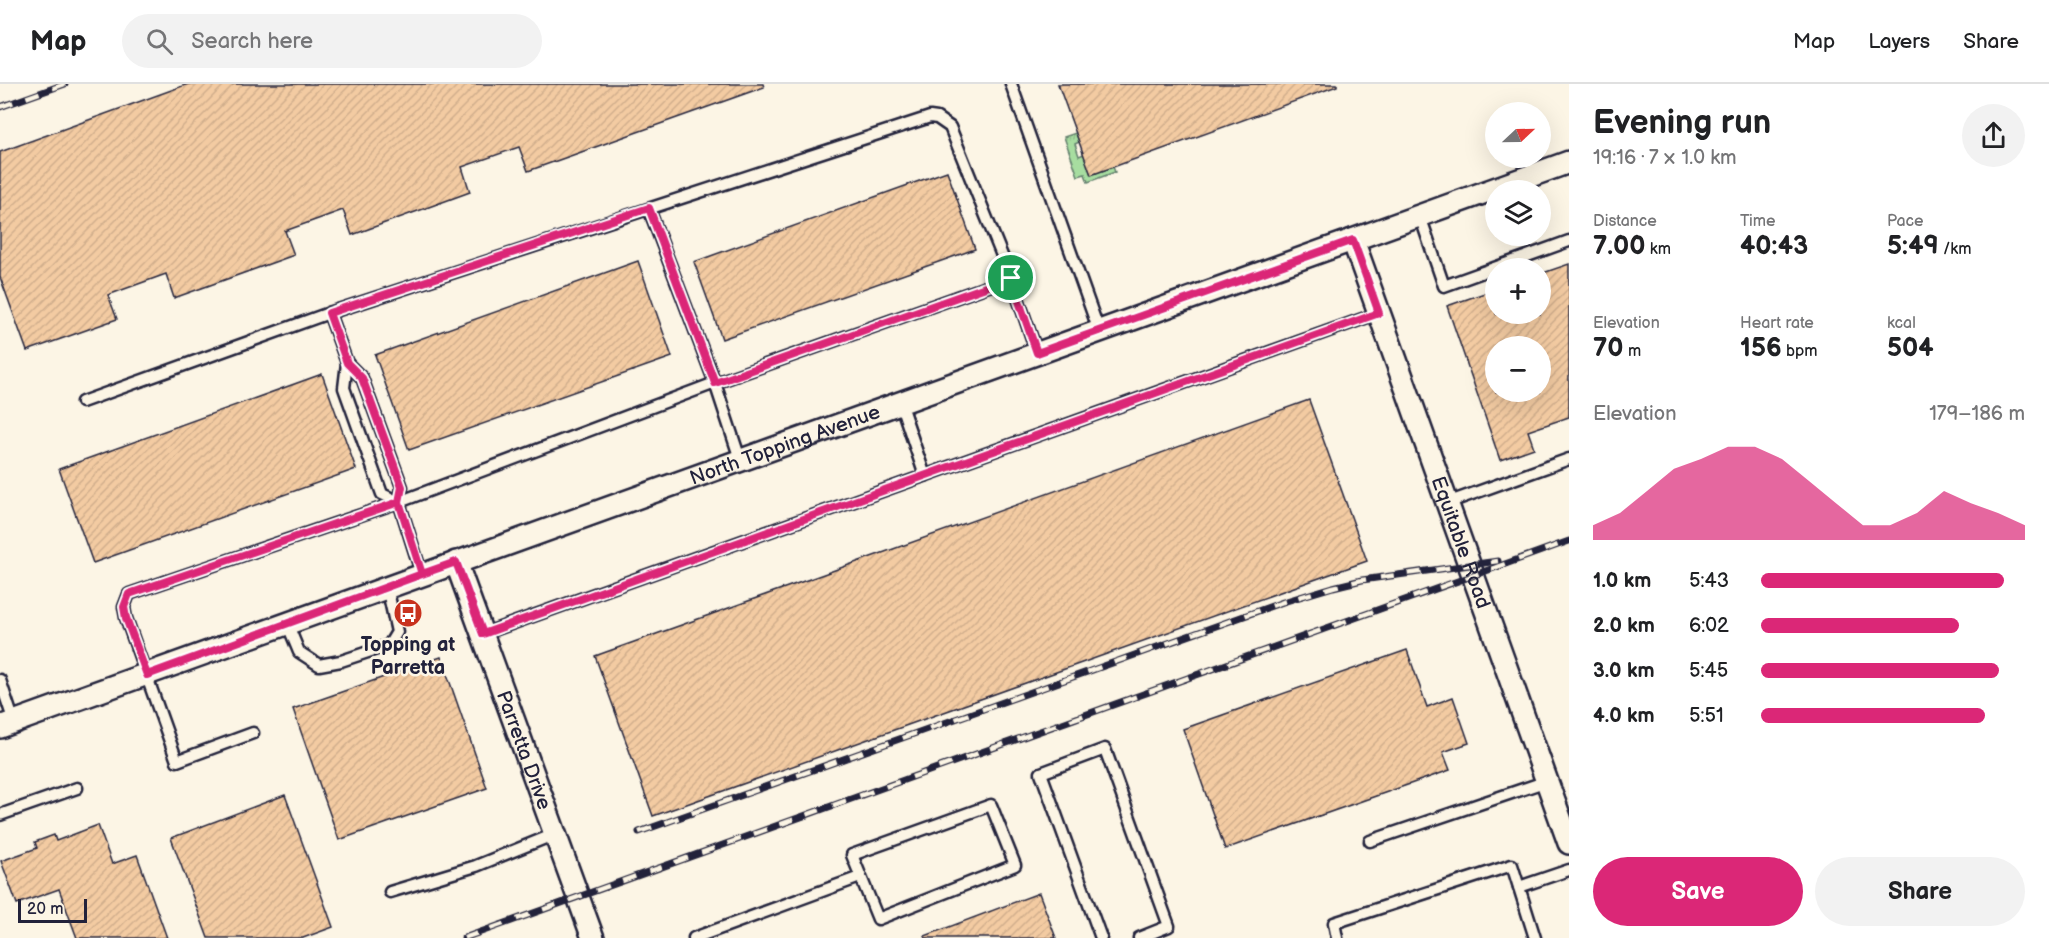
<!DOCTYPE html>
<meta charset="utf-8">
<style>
body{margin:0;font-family:"Balsamiq Sans",sans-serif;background:#f2f2f2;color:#202124;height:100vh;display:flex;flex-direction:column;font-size:22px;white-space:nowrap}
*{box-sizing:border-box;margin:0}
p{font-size:20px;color:#757577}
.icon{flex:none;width:33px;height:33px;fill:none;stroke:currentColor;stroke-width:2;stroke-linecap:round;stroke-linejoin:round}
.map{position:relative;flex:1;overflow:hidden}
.side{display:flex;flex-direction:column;background:#fff;width:480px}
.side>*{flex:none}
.needle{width:39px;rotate:68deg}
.fabs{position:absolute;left:1485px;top:18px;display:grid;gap:12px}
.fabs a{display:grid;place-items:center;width:66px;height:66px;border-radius:50%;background:#fff;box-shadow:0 6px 24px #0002;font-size:30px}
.scale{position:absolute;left:18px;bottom:15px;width:69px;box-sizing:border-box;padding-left:6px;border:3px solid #22223b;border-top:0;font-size:16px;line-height:21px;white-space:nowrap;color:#22223b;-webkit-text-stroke:4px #fcf5e5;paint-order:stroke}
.pin{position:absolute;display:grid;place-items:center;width:51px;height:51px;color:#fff;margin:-26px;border:3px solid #fff;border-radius:50%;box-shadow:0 2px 6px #0007}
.round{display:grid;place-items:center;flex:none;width:63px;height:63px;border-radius:32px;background:#f2f2f2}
.head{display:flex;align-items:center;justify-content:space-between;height:102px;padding:0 24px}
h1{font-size:33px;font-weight:600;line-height:45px}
.stats{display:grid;grid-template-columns:repeat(3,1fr);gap:9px;height:102px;padding:6px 24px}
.stats div{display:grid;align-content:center}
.stats b{font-size:26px;font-weight:600}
.stats small{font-size:16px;font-weight:400}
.stats p{font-size:16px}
.chart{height:168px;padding:12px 24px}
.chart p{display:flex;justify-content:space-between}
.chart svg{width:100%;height:108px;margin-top:6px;fill:#db2777;opacity:.7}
.primary-button{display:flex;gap:12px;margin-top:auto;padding:12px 24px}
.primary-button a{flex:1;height:69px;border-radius:36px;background:#db2777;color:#fff;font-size:24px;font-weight:600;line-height:69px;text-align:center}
.primary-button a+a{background:#f2f2f2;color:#202124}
ul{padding:0 24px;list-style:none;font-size:20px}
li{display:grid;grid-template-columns:96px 72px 1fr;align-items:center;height:45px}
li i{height:15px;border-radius:8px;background:#db2777}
header{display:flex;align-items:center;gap:36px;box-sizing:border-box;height:84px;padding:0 30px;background:#fff;border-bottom:2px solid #e0e0e0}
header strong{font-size:28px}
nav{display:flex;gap:33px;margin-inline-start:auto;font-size:21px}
.search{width:420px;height:54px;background:#f2f2f2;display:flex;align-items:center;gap:15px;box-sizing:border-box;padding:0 21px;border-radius:33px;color:#757577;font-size:22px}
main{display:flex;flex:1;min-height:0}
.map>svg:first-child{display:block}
.grass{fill:url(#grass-tufts);stroke:#64806e;stroke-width:1.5}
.building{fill:url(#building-hatch);stroke:#22223b;stroke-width:1.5;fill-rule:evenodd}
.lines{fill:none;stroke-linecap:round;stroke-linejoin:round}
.service-casing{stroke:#22223b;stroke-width:15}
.minor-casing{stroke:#22223b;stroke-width:26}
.service{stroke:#fcf5e5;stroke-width:10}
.minor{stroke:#fcf5e5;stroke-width:21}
.rail-casing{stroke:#22223b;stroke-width:7}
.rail{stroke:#fcf5e5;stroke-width:4.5;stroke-dasharray:14;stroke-linecap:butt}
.route-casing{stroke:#fff;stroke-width:12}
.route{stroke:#db2777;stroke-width:8}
.labels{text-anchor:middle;stroke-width:5;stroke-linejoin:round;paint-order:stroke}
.street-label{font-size:20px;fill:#22223b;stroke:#fcf5e5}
.poi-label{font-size:20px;font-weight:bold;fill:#22223b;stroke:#fcf5e5}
</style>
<header>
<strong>Map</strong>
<div class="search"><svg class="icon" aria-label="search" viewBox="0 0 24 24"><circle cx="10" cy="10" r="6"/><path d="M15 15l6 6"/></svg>Search here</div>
<nav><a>Map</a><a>Layers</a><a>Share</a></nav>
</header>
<main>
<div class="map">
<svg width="1569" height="854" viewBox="0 0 1569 854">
<defs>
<pattern id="grass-tufts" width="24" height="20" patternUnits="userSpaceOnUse" patternTransform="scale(1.5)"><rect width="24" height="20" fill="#a7dda0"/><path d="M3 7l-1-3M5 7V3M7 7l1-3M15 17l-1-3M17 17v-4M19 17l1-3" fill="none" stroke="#8fbd8b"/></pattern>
<pattern id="building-hatch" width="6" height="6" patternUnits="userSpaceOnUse" patternTransform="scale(1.5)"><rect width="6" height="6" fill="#f3cba2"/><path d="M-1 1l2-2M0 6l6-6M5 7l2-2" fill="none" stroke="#d0ae8c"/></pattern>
</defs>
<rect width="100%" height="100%" fill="#fcf5e5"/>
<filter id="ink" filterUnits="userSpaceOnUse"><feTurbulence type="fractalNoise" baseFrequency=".0167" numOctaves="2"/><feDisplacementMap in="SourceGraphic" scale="12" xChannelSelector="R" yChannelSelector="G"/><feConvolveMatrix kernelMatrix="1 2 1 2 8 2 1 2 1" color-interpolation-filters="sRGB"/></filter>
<g filter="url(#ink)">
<polygon class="grass" points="1076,49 1079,58 1075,60 1079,72 1084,70 1091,90 1113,83 1115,88 1088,98 1085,90 1078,92 1064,53"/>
<g class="building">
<polygon points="188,0 763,0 764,3 528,87 519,63 462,83 470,108 352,151 343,126 285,147 294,171 174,214 166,190 108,211 117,235 27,267 0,193 0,68"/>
<polygon points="1058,0 1337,0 1337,2 1091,91"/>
<polygon points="947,87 975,165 722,255 694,178"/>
<polygon points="638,177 672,273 409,366 375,271"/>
<path d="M1569,180v153l-41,14 6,17 -34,12 -53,-154 49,-17v25h44v-40zM1496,262h44v46h-44z"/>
<polygon points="322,290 356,385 93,479 59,385"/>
<polygon points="1309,316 1367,477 653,732 595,572"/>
<polygon points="1407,566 1427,623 1453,613 1469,659 1443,668 1450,686 1225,765 1183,645"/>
<polygon points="441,573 487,704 339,756 293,625"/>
<polygon points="285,711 333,843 303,854 208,854 171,754"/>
<polygon points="98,741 112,780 137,771 167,854 77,854 59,805 17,820 1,777 37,764 35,758 54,751 56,757"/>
<polygon points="1039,809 1056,854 925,854 925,852"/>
</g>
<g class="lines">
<g class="service-casing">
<g id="service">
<polyline points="1011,0 1099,247"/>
<polyline points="649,125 715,299 740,375"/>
<polyline points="1420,132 1444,202 1569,157"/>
<polyline points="347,279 362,294 402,403 399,418 422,491"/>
<polyline points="82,318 329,229"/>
<polyline points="900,318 925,392"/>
<polyline points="399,418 382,410 344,304 347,279 329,229 930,33 937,34 950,43 1011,194 1037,269"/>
<polyline points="1447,419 1569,375"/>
<polyline points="287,539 299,568 319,581 341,577 389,561 397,548 387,503"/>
<polyline points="483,550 1379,229"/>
<polyline points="0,596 14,638"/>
<polyline points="253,649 177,677 126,534 124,523 129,510 399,418 715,299 1011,194"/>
<polygon points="991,721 1015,781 878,835 852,771"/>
<polyline points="0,731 77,704"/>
<polyline points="1370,757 1547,697"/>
<polyline points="1519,803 1569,786"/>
<polyline points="390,808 476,782 555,750"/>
<polyline points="694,854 860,793"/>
<polyline points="1101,854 1041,689 1105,665 1169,842 1139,854"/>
<polyline points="1337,854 1334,839 1512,781 1535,854"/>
</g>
</g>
<g class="minor-casing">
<g id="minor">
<path id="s1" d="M1353,156l216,603"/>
<path id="s2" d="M456,478l137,376"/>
<path id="s3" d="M0,643l1569,-565"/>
</g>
</g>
<use href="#service" class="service"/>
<use href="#minor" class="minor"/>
<g class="rail-casing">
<g id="rail">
<polyline points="0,23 65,0"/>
<polyline points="639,748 1283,518 1333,503 1362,496 1498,477"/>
<polyline points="464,854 1569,457"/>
</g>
</g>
<use href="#rail" class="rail"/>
</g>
</g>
<g class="lines" filter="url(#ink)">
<g class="route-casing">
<polyline id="route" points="1011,194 715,299 649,124 329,229 347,279 362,294 402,403 399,418 422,490 147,591 126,534 124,523 129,510 399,418 422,490 456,478 483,550 1379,229 1353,156 1037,269 1011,194"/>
</g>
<use href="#route" class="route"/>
</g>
<defs>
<g id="bus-disc" transform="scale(1.5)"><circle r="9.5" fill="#c8321e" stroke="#fcf5e5"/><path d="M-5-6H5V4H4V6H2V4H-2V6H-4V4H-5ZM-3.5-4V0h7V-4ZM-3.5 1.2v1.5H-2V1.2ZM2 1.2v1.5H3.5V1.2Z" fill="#fff"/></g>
</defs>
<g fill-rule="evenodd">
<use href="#bus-disc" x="408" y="529"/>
</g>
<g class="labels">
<g class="street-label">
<text dy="7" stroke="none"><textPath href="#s3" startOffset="834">North Topping Avenue</textPath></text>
<text dy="7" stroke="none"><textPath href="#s1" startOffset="321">Equitable Road</textPath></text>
<text dy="7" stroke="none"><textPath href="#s2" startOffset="200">Parretta Drive</textPath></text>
</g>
<g class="poi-label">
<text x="408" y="567">Topping at<tspan x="408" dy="23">Parretta</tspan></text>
</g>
</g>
</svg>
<div class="fabs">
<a><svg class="needle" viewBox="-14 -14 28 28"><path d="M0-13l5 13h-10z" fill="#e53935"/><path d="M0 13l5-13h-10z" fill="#757577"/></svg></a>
<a><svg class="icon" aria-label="layers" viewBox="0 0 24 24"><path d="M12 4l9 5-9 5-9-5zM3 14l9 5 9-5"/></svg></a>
<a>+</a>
<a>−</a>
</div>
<div class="scale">20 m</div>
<div class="pin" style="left:1011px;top:194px;background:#1e9e55"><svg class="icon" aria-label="arrive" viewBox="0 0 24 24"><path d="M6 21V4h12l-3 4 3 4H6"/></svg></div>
</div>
<section class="side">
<div class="head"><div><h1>Evening run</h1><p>19:16 · 7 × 1.0 km</p></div><a class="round"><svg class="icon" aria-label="share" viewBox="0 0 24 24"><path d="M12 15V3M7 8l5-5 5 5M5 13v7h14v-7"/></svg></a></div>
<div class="stats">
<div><p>Distance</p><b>7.00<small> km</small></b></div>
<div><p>Time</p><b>40:43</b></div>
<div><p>Pace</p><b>5:49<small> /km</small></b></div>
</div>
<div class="stats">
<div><p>Elevation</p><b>70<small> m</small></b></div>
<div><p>Heart rate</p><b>156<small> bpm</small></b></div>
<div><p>kcal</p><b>504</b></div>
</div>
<div class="chart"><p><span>Elevation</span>179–186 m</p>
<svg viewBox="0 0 160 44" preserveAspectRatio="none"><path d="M0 44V38L10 33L20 24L30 15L40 11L50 6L60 6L70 11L80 20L90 29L100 38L110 38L120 33L130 24L140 29L150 33L160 38V44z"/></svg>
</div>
<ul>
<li><b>1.0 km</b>5:43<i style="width:92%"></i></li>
<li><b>2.0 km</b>6:02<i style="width:75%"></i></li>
<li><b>3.0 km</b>5:45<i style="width:90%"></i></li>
<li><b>4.0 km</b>5:51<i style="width:85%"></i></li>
</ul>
<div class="primary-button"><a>Save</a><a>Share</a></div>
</section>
</main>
